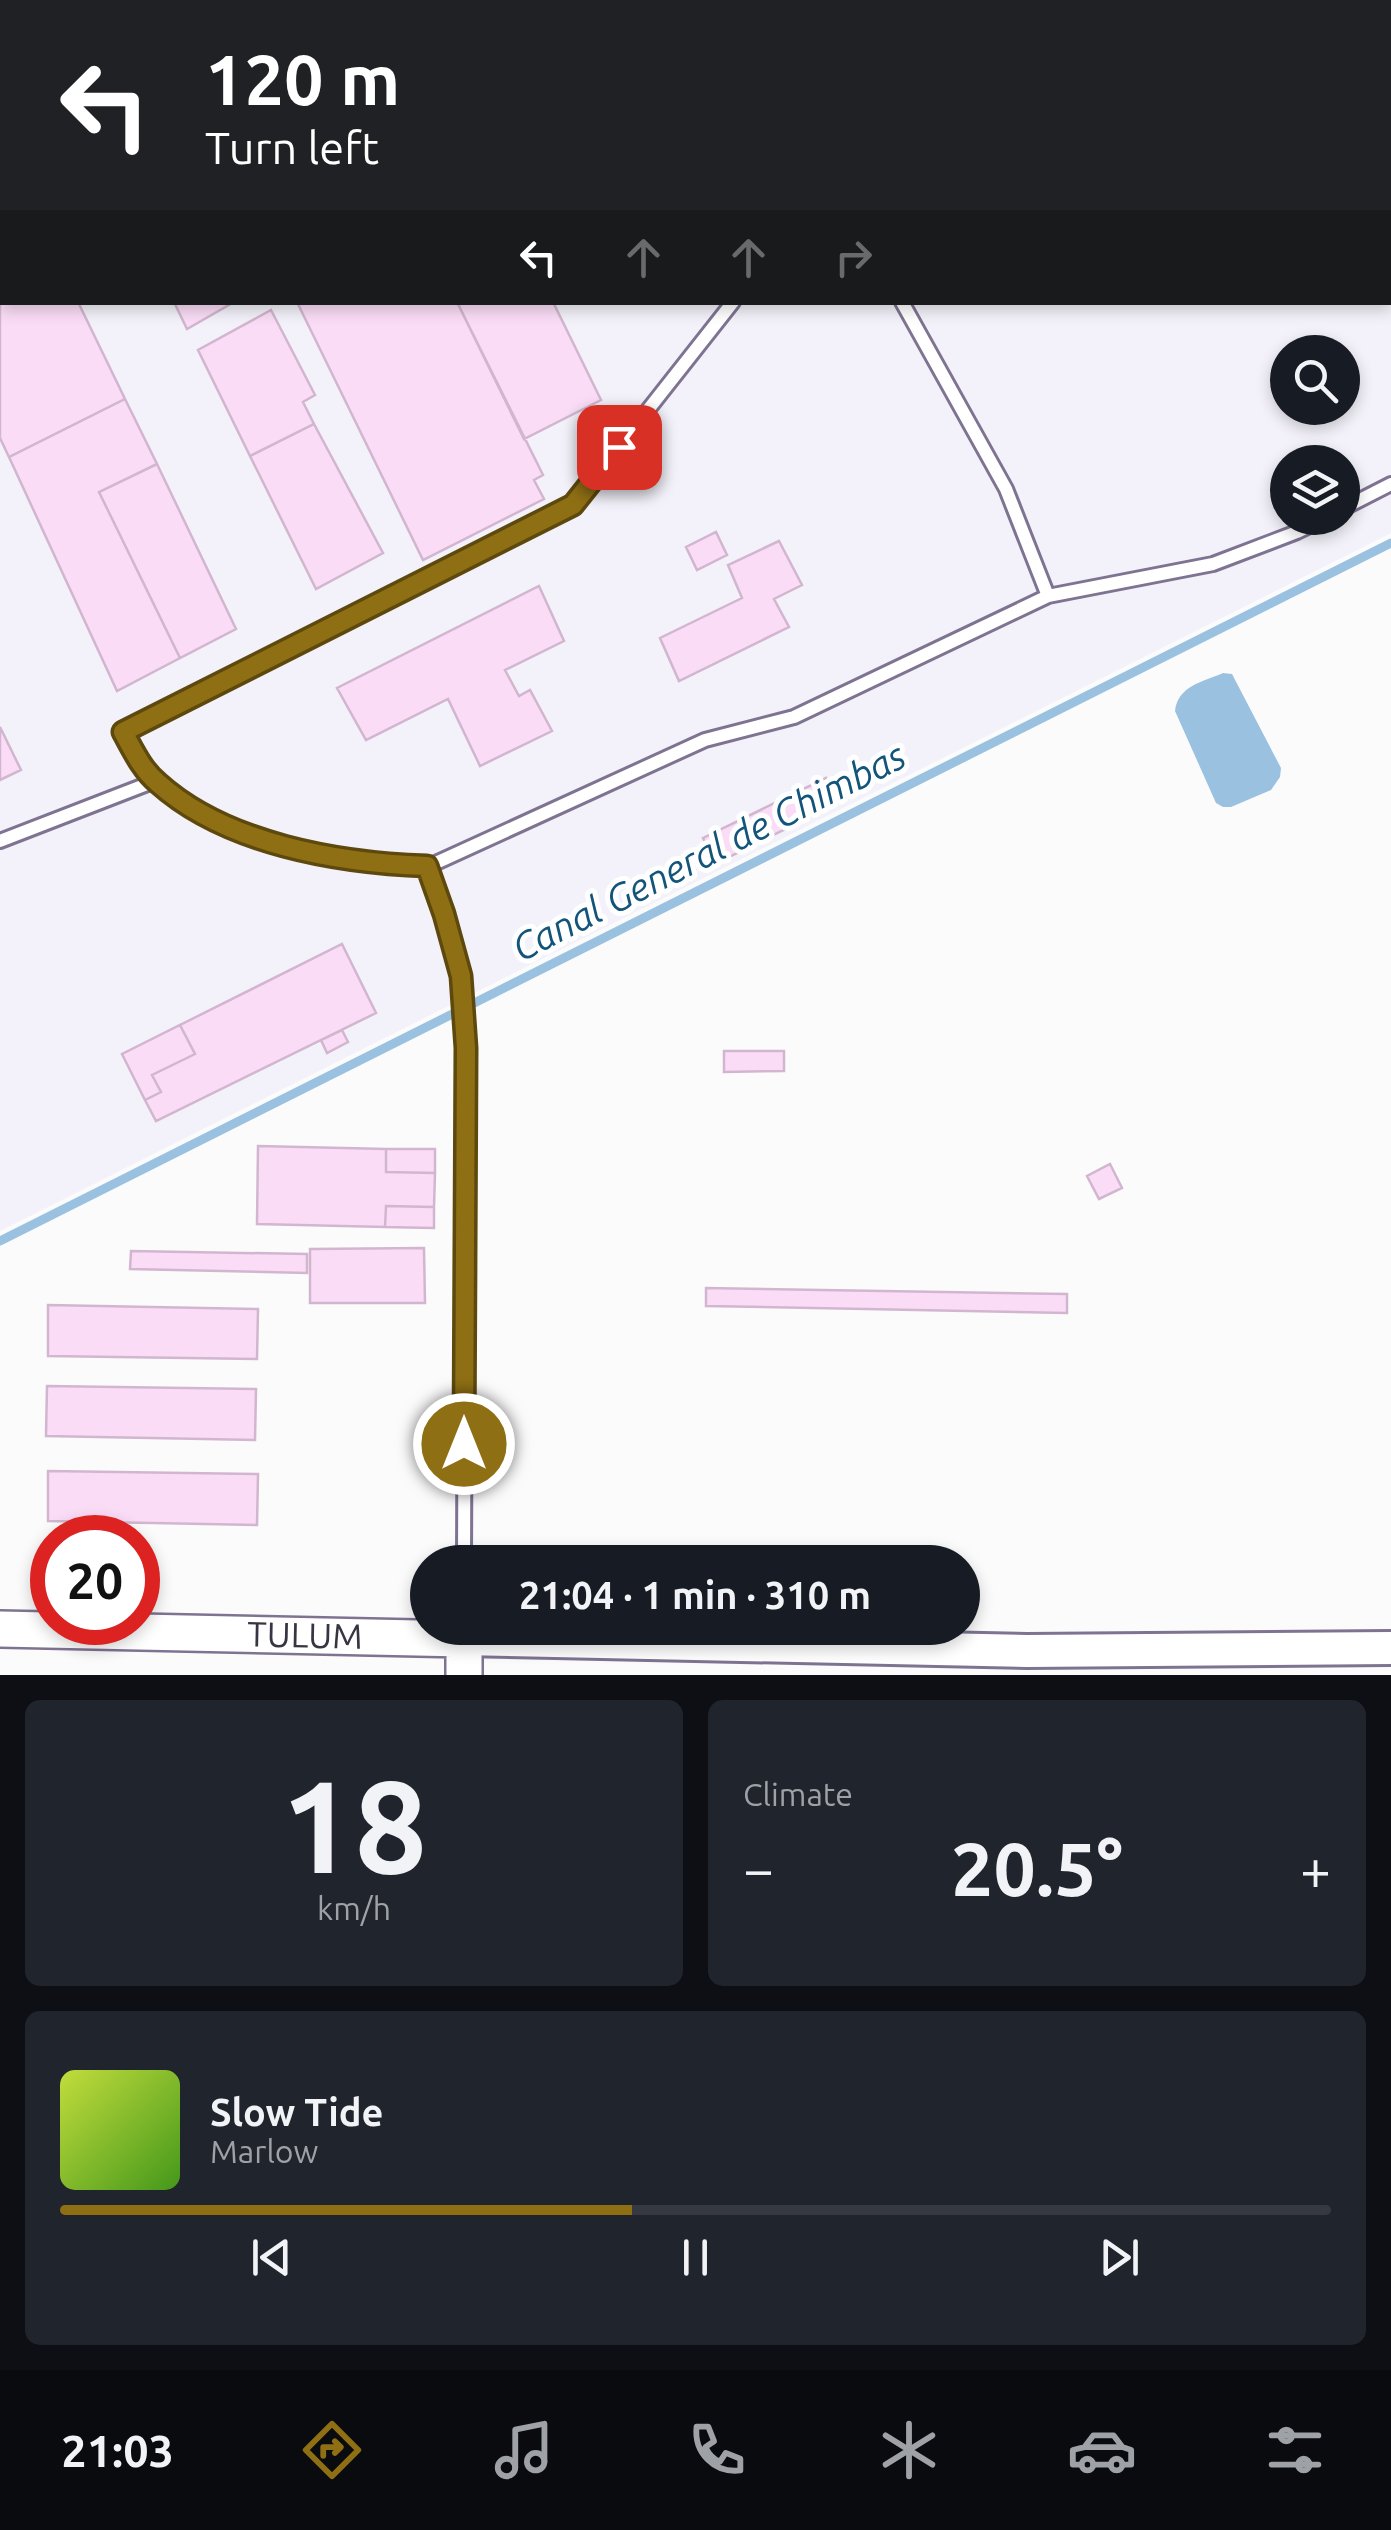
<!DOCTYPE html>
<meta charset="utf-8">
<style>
body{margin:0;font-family:Ubuntu,sans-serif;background:#20242c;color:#f1f3f6;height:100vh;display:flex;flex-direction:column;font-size:38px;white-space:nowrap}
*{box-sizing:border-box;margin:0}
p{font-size:32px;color:#9ea1a6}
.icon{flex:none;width:55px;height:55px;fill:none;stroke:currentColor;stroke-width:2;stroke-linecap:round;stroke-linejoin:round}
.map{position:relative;height:1675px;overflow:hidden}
.sheet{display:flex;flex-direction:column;gap:25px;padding:25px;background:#0d0f14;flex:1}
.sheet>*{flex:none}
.top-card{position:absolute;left:0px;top:0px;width:1392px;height:305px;box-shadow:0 5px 15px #0003;background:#202124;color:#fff;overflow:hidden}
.buttons{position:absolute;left:1270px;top:335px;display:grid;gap:20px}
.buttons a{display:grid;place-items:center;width:90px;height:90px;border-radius:50%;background:#171b24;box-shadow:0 5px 15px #0003;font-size:50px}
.speed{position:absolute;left:30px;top:1515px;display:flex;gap:20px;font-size:50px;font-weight:700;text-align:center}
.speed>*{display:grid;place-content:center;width:130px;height:130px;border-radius:50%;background:#171b24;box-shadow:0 5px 15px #0003;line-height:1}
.speed .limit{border:15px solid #d22;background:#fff;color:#111}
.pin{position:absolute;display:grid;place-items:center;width:85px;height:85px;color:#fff;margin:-42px;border-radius:20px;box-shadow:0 5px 15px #0006}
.me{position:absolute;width:110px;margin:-55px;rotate:0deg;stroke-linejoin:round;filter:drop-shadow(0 0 8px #0008)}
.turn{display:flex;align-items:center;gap:35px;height:210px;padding:0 40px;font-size:45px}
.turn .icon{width:130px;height:130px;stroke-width:2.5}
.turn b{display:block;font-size:70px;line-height:85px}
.lanes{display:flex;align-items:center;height:95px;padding:0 40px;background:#0003;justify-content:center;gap:50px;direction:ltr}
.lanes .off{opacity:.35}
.big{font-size:75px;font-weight:600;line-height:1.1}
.sheet .card{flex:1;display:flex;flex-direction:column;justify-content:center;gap:15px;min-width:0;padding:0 35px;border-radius:15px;background:#20242c}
.sheet .dial{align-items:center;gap:0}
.dial b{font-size:130px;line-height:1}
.song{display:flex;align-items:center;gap:30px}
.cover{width:120px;height:120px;border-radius:15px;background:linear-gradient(135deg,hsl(70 70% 55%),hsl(100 70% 35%))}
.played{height:10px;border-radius:5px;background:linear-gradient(90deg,#8f6f14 45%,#363941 45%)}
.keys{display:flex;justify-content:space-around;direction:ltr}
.heat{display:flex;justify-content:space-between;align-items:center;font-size:55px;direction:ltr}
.sheet .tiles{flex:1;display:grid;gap:25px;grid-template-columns:1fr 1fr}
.card:last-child{grid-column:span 2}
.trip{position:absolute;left:410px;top:1545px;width:570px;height:100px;border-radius:50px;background:#171b24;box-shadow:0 5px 15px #0003;font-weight:600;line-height:100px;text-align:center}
.tabs{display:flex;height:160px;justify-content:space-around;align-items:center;background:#090b0e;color:#9ea1a6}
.tabs .icon{width:70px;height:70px}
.tabs .active{color:#8f6f14}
.tabs b{font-size:45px;color:#f1f3f6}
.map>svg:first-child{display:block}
</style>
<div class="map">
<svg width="1391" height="1675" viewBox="0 0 1391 1675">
<rect width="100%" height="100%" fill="#fbfbfb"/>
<!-- built -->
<path fill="#f3f1f9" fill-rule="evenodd" d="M 0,0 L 1391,0 L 1391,533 L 0,1231 ZM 2,2 L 1390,2 L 1390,302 L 2,302 ZM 1288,352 L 1342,352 L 1342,408 L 1288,408 ZM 1288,462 L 1342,462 L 1342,518 L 1288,518 Z"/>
<!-- water -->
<path fill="#9ac2e0" d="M 1223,673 L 1232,674 L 1281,768 L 1280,777 L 1271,790 L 1231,807 L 1223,807 L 1216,803 L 1175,711 C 1178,686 1202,682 1223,673 Z"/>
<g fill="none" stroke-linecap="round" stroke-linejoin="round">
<!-- stream -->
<path stroke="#9ac2e0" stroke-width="9" d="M 0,1241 L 1391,543"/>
</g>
<!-- building -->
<path fill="#fadcf6" stroke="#d2b6cf" stroke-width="2.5" d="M 0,0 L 103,0 L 104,2 L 2,2 L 2,80 L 0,81 Z
M 180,0 L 309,0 L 310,2 L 181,2 Z
M 2,293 L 2,302 L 78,302 L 125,399 L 9,457 L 0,438 L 0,294 Z
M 174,302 L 234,302 L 187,329 Z
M 297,302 L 457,302 L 543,475 L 534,480 L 544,499 L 423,560 Z
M 457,302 L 553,302 L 601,400 L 524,439 Z
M 271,310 L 315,395 L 303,402 L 314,424 L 250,456 L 198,350 Z
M 125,399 L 157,464 L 99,492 L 180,658 L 117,691 L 9,457 Z
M 314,424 L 383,553 L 316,589 L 250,456 Z
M 157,464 L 236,629 L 180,658 L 99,492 Z
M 716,532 L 727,555 L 697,570 L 686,547 Z
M 779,541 L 802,585 L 774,599 L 789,627 L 679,681 L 660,638 L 742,598 L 728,565 Z
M 539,586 L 564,641 L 505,670 L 519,696 L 530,690 L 552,731 L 480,766 L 448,699 L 366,740 L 337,688 Z
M 0,727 L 21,770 L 0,780 Z
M 826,778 L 838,803 L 715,864 L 703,838 Z
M 342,944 L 376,1013 L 156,1121 L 145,1100 L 161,1092 L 152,1075 L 195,1054 L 180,1025 Z
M 180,1025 L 195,1054 L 152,1075 L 161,1092 L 145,1100 L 122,1054 Z
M 342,1030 L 348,1042 L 327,1053 L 321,1040 Z
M 724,1051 L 784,1051 L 784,1071 L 724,1072 Z
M 258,1146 L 386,1149 L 386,1172 L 435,1173 L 434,1207 L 386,1206 L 385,1227 L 257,1224 Z
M 386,1149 L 435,1149 L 435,1173 L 386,1172 Z
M 1110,1164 L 1122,1188 L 1099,1199 L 1087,1176 Z
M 386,1206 L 434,1207 L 434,1228 L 385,1227 Z
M 424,1248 L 425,1303 L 310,1303 L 310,1249 Z
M 131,1251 L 307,1254 L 307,1273 L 130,1269 Z
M 706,1288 L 1067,1294 L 1067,1313 L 706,1306 Z
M 48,1305 L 258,1309 L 257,1359 L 48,1356 Z
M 47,1386 L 256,1389 L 255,1440 L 46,1436 Z
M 48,1471 L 258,1474 L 257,1525 L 48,1521 Z"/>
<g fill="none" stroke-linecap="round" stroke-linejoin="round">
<!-- service casing -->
<g stroke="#7e7391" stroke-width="18">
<path id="service" d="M 748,0 L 749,2
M 961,2 L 963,0
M 733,302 L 573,505 L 123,732 L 138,760 L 155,781 L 199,814 L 258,838 L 342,859 L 427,867 L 705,740 L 794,717 L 1048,596 L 1213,564 L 1297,532 L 1326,518
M 902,302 L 1006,489 L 1048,596
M 1342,509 L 1391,484
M 0,841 L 155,781
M 427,867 L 444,914 L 461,976 L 466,1048 L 464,1562"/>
</g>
<!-- tertiary casing -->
<g stroke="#7e7391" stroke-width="38">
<path id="tertiary" d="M 464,1639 L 1027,1651 L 1391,1648"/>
</g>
<!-- secondary casing -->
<g stroke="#7e7391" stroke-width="40">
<g id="secondary">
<path id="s1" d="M 0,1629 L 464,1639 L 464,1675"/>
</g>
</g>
<!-- service -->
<use href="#service" stroke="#fff" stroke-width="12"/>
<!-- tertiary -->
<use href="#tertiary" stroke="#fff" stroke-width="32"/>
<!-- secondary -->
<use href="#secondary" stroke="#fff" stroke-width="35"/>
</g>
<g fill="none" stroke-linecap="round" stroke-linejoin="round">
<!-- route casing -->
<g stroke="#5d480d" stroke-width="25">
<path id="route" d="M 464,1444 L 466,1048 L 461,976 L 444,914 L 427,866 C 338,863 226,844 158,783 C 142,770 133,750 123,732 L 573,505 L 619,447"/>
</g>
<!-- route -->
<use href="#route" stroke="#8f6f14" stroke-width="18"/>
</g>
<g text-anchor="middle" stroke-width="10" stroke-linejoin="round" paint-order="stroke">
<!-- street labels -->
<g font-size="35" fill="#383441" stroke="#fff">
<text dy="12" stroke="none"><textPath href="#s1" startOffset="305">TULUM</textPath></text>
</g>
<!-- water labels -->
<g font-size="38" font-style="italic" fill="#13547b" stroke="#fff">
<text transform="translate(709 852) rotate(-27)" y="13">Canal General de Chimbas</text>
</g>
</g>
</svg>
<div class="buttons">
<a><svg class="icon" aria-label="search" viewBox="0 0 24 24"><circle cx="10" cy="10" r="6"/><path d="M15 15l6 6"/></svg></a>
<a><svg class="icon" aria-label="layers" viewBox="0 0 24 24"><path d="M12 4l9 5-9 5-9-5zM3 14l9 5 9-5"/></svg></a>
</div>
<div class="speed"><div class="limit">20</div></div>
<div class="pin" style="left:619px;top:447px;background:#d93025"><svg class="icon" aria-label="arrive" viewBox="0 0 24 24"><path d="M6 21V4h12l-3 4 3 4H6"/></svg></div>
<svg class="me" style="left:464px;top:1444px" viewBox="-20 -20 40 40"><circle r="17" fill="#8f6f14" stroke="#fff" stroke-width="3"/><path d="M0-11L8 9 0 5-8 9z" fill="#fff"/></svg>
<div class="trip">21:04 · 1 min · 310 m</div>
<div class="top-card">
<div class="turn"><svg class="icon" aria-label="left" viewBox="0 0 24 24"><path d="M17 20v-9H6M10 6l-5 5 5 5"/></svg><div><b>120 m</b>Turn left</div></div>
<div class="lanes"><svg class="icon" aria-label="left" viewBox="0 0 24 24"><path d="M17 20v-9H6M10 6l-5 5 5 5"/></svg><svg class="icon off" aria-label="ahead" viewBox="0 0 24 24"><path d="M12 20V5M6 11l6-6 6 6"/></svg><svg class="icon off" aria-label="ahead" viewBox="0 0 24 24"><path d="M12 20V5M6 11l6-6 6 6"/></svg><svg class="icon off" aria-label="right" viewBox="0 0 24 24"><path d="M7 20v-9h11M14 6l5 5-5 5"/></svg></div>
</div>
</div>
<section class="sheet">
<div class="tiles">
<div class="card dial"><b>18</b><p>km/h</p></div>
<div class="card"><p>Climate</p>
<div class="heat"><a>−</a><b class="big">20.5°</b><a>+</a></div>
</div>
<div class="card">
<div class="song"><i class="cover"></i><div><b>Slow Tide</b><p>Marlow</p></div></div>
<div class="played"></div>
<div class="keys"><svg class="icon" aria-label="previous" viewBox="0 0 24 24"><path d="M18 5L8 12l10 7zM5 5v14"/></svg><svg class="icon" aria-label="pause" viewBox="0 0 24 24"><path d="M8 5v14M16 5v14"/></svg><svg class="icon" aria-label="next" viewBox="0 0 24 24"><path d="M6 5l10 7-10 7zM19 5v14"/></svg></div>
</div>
</div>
</section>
<nav class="tabs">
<b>21:03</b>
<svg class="icon active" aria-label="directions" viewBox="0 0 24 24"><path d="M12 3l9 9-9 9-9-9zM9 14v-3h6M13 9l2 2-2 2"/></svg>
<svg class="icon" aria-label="music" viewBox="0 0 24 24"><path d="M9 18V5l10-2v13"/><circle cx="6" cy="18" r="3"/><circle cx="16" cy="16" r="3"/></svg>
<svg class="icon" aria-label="phone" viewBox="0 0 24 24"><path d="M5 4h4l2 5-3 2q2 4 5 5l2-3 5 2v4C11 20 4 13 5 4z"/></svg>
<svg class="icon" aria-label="climate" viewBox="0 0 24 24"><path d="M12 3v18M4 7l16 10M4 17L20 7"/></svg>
<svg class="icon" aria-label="car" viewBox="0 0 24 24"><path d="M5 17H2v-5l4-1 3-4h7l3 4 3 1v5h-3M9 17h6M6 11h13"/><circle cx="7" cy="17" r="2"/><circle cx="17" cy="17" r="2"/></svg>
<svg class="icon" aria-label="filters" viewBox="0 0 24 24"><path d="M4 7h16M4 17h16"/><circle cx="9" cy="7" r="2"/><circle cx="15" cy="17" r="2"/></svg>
</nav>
